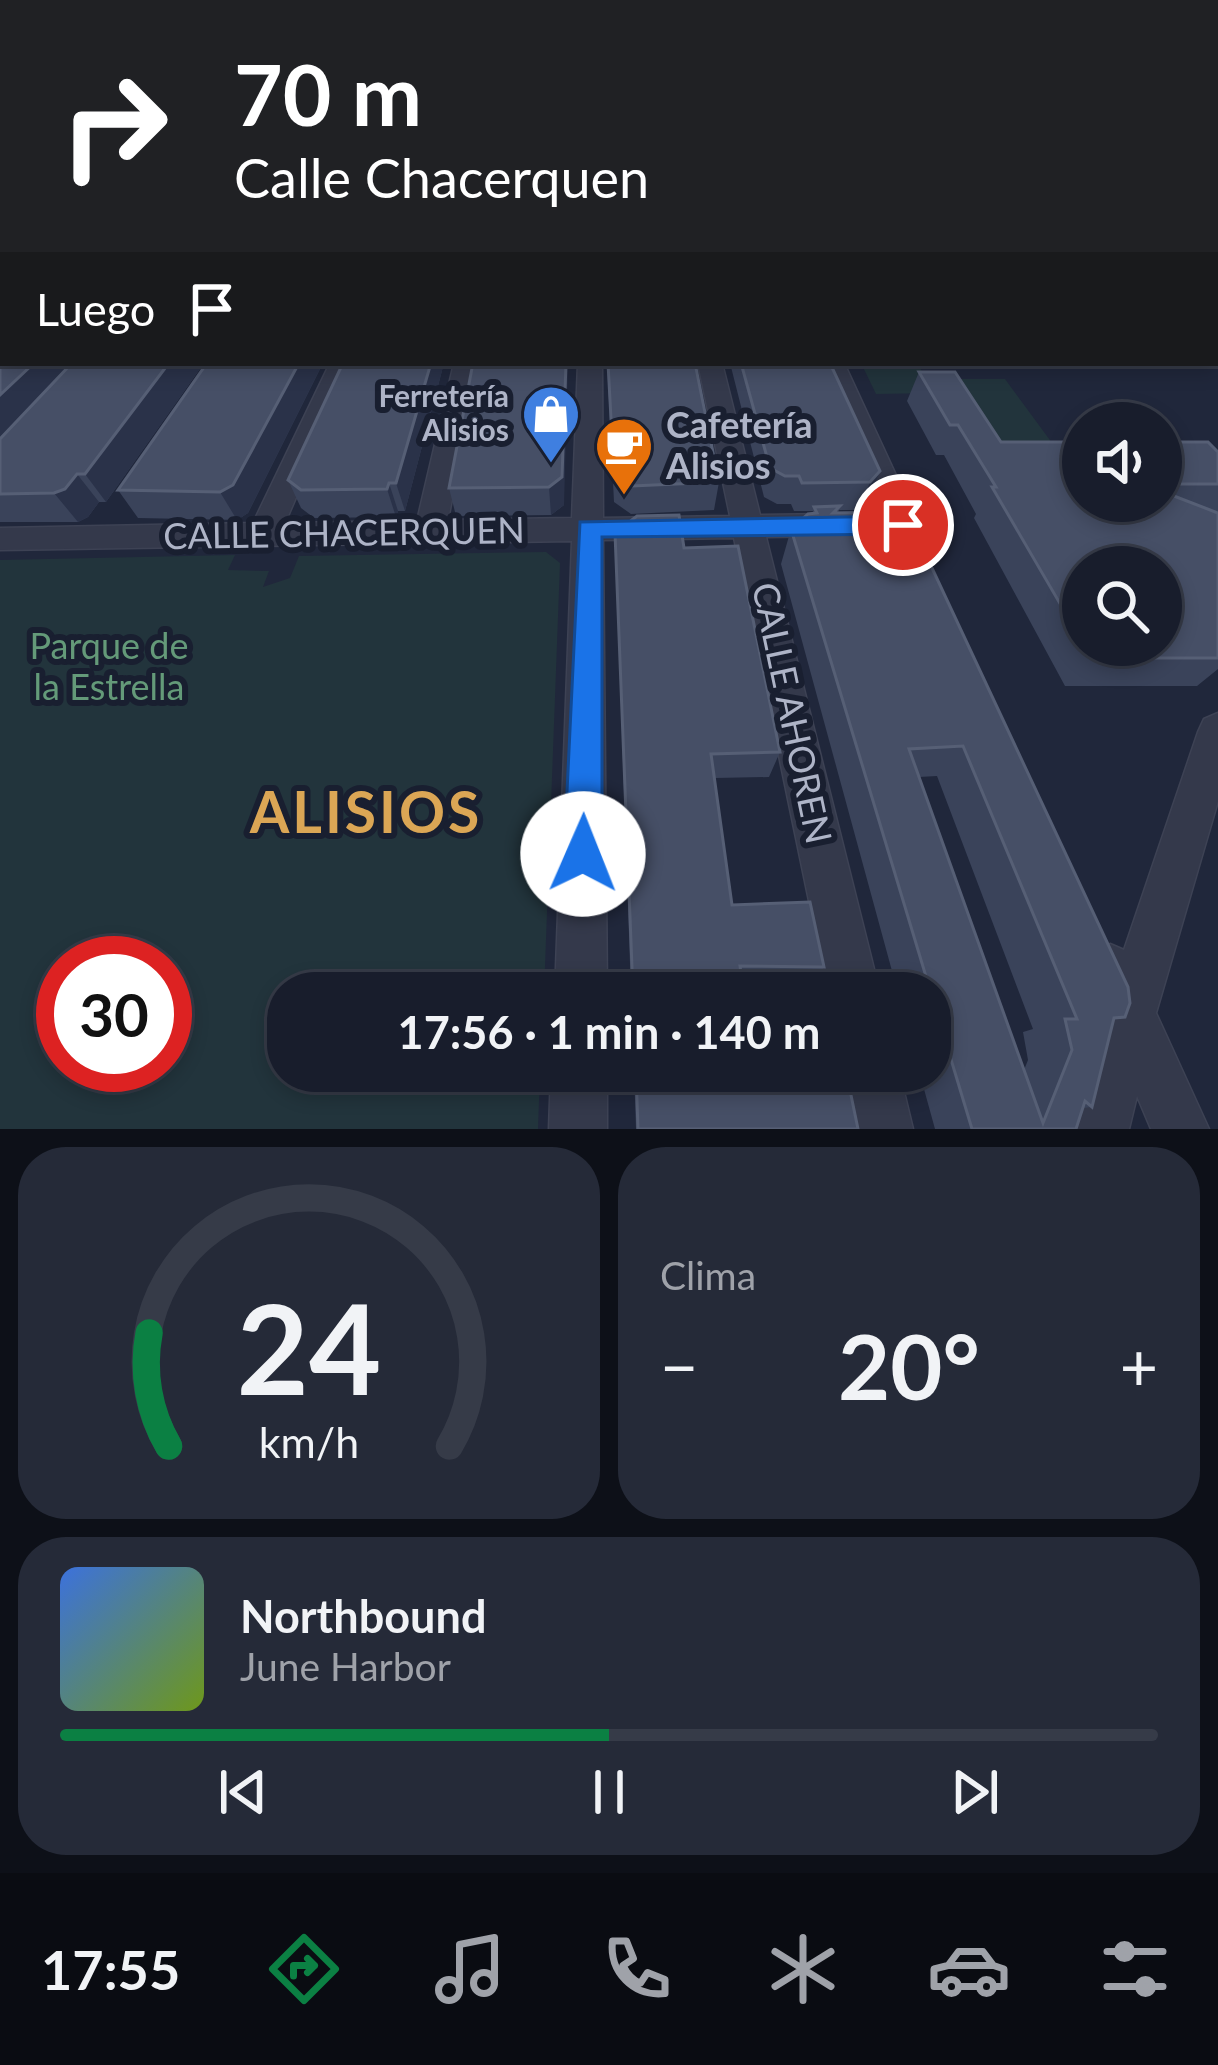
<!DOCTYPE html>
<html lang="es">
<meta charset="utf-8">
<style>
body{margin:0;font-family:Lato,sans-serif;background:#252a38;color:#f1f3f6;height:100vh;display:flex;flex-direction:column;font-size:45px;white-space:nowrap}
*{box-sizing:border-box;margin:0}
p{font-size:39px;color:#9fa2a9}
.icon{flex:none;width:66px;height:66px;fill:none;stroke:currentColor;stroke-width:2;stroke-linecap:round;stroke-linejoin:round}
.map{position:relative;height:1129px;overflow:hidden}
.drawer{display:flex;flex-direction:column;gap:18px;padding:18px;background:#0d1018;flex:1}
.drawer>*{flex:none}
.guide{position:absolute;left:0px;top:0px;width:1218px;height:366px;box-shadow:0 6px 18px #0003,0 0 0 3px #363b48;background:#202124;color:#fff;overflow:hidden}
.controls{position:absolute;left:1062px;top:402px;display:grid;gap:24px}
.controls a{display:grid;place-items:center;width:120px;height:120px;border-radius:50%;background:#181d2c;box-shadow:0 6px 18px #0003,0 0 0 3px #363b48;font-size:60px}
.speed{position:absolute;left:36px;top:936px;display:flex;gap:24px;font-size:60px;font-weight:700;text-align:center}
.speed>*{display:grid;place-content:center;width:156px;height:156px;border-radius:50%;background:#181d2c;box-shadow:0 6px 18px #0003,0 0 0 3px #363b48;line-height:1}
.speed .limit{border:18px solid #d22;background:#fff;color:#111}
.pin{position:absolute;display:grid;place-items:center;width:102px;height:102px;color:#fff;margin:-51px;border:6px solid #fff;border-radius:50%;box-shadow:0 3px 12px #0007}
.me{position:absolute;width:132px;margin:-66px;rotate:1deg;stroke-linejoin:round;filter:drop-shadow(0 0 9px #0008)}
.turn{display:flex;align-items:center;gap:42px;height:252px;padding:0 36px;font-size:54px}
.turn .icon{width:156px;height:156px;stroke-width:2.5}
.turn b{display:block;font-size:84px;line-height:102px}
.then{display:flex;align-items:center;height:114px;padding:0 36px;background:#0003;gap:24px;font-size:45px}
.big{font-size:90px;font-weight:700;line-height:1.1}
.drawer .widget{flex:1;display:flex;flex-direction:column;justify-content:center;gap:18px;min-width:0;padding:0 42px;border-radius:48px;background:#252a38}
.drawer .dial{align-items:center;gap:0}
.dial svg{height:312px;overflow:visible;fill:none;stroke:#363b48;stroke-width:7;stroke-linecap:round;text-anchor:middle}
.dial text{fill:#f1f3f6;stroke:none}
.song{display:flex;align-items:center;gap:36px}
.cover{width:144px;height:144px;border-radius:18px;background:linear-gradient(135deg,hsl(220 70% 55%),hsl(80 70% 35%))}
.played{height:12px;border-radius:6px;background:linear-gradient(90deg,#0b8043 50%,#363b48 50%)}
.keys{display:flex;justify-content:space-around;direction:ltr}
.heat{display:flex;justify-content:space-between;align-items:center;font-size:66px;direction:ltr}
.drawer .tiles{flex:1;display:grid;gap:18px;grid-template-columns:1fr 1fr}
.widget:last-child{grid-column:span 2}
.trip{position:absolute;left:267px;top:972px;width:684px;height:120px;border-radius:48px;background:#181d2c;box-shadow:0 6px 18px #0003,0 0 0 3px #363b48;font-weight:700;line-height:120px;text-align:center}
.menu{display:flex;height:192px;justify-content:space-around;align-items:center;background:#0a0c12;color:#9fa2a9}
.menu .icon{width:84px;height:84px}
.menu .on{color:#0b8043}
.menu b{font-size:54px;color:#f1f3f6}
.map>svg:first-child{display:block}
</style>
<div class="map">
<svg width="1218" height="1129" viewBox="0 0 1218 1129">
<rect width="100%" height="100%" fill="#20273b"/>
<!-- green -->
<path fill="#22343c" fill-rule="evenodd" d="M 861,363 L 917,363 L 935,393 L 876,394 Z
M 944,379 L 1005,379 L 1069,466 L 999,466 Z
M 546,552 L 560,563 L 544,993 L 288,993 L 288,1071 L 540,1071 L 538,1129 L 0,1129 L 0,560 L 235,555 L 228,570 L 269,571 L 263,587 L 290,578 L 299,556 ZM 63,963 L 165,963 L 165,1065 L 63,1065 Z"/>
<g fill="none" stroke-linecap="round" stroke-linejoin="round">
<!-- minor casing -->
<g stroke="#3d4254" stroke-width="3">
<path id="minor" d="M 330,363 L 354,363 L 285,523 L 417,521 L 454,363 L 478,363 L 448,520 L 572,518 L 578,363 L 602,363 L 603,518 L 730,516 L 698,363 L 722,363 L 760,515 L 835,514 L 846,517 L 851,525 L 846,533 L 835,536 L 766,537 L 880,993 L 828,993 L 734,538 L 603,540 L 607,993 L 555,993 L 572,541 L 0,550 L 0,528 L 253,523 Z
M 820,363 L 844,363 L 932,553 L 927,561 L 905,561 L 900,553 Z
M 1218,713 L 1218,801 L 1156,1013 L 1209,1129 L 1151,1129 L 1137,1096 L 1129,1129 L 1071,1129 L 1103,1014 L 1084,970 L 1092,952 L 1110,944 L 1124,950 L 1198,732 L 1204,719 Z
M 551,1071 L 607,1071 L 607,1129 L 549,1129 Z
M 843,1071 L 899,1071 L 913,1129 L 855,1129 Z"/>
</g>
<!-- major casing -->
<g stroke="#3d4254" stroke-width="3">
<path id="major" d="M 3,185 L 3,198 L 0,199 L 0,186 Z"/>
</g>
<!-- minor -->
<use href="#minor" fill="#34394b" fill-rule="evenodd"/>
<!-- major -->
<use href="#major" fill="#51586b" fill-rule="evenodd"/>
</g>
<!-- wall -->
<path fill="#3a435a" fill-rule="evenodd" d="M 0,230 L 3,363 L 204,363 L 106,502 L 99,502 L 88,517 L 78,522 L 0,522 Z
M 207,363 L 323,363 L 248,513 L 237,520 L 138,518 L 118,490 Z
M 343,363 L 444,363 L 405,511 L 398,511 L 396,517 L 314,518 L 301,508 L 288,480 Z
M 473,363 L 564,505 L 551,515 L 456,516 L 449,488 Z
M 607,363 L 695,363 L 719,482 L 714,510 L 631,514 L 614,502 Z
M 730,363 L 830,363 L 880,471 L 869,499 L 859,510 L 839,510 L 838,513 L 1125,1017 L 1113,1020 L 1092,1107 L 1083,1108 L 1076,1129 L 935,1129 L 919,1071 L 930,1071 L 930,993 L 898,993 L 781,564 L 791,529 L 812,514 L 813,511 L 794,511 L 791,504 L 777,504 L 764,497 ZM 937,776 L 1033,1029 L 1023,1032 L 1028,1060 L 1024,1070 L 919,777 Z
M 919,372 L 1001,442 L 1161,501 L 1161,442 L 1218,452 L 1218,669 L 1197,686 L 1065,686 L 974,518 L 976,514 L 944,455 L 936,455 L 907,401 ZM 1083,567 L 1161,645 L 1083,645 Z
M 615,533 L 684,548 L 780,752 L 769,777 L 715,778 L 732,905 L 824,967 L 808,981 L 742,980 L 744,993 L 631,993 Z
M 634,1071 L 846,1071 L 858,1129 L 636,1129 Z"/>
<!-- shaded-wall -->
<path fill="#2a3249" d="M 34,363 L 81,363 L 0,446 L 0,395 Z
M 169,363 L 204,363 L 106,502 L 85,474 Z
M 299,363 L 323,363 L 248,513 L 237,520 L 220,492 Z
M 431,363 L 444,363 L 405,511 L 396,483 Z
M 566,363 L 568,363 L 564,505 L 551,515 L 549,487 Z
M 880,471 L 869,499 L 859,510 L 870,482 Z
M 77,474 L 99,502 L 88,517 L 78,522 L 54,493 Z
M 389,483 L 398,511 L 396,517 L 387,489 Z"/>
<!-- building -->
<path fill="#464f66" stroke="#565f75" stroke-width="3" fill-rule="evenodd" d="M 3,228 L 3,363 L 34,363 L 0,395 L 0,230 Z
M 72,363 L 169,363 L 85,474 L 77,474 L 65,489 L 54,493 L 0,494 L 0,439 Z
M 207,363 L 299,363 L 233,485 L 220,492 L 118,490 Z
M 343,363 L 431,363 L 396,483 L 389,483 L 387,489 L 301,490 L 288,480 Z
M 473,363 L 566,363 L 562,477 L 549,487 L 449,488 Z
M 608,363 L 695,363 L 719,482 L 632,486 L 614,474 Z
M 741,363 L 830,363 L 880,471 L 870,482 L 802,483 L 799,476 L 785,476 L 770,468 Z
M 919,372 L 955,372 L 1001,442 L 1083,442 L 1083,501 L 1161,501 L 1161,491 L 1218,513 L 1218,658 L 1092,658 L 1084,645 L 1161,645 L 1161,567 L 1083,567 L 1083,643 L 992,487 L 996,487 L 958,425 L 950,425 Z
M 1161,442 L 1208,442 L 1218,452 L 1218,484 L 1161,484 Z
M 840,506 L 833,513 L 890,512 L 910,521 L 1128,987 L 1130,1003 L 1125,1017 L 1114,1018 L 1092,1107 L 1085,1101 L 1076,1129 L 972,1129 L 791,529 L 808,514 L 817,513 L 814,507 ZM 963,746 L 1077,1019 L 1065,1019 L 1072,1050 L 1043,1123 L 909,749 Z
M 679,515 L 684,548 L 738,546 L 780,752 L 711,754 L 732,905 L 810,902 L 824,967 L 740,966 L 744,993 L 633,993 L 615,533 L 637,516 Z
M 636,1071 L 846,1071 L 858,1129 L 638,1129 Z"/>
<!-- sky -->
<linearGradient id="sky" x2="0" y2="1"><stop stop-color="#121520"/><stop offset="0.52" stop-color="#3c4760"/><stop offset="1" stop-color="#3c4760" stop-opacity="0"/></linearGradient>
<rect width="1218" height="332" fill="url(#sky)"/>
<!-- route -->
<path fill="#1a73e8" stroke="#114b97" stroke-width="3" d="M 903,516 L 916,525 L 903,534 L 602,537 L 602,854 L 596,867 L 583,873 L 569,867 L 564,854 L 580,522 Z"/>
<!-- icons -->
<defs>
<g id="shop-pin" transform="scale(3)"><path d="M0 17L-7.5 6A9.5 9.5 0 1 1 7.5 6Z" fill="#3f7fe0" stroke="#191f30"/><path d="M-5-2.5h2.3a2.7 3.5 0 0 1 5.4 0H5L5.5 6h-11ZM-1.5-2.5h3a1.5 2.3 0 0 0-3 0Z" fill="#fff"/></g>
<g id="cafe-pin" transform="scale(3)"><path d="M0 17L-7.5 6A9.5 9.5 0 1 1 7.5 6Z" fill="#e8710a" stroke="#191f30"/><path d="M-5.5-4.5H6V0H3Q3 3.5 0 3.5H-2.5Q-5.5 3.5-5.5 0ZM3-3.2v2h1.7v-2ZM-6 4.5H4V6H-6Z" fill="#fff"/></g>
</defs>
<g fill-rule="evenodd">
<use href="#shop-pin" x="551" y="414"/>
<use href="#cafe-pin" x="624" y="446"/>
</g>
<g text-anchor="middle" stroke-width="12" stroke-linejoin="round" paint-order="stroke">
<!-- far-poi labels -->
<g font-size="30" font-weight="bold" fill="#aeb4c7" stroke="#191f30" text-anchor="end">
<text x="509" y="407">Ferretería<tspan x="509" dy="34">Alisios</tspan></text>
</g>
<!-- poi labels -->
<g font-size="36" font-weight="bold" fill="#aeb4c7" stroke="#191f30" text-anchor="start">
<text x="666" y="438">Cafetería<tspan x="666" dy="41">Alisios</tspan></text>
</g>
<!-- street labels -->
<g font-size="36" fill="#aeb4c7" stroke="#191f30">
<text transform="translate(344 533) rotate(-1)" y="13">CALLE CHACERQUEN</text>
<text transform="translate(792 713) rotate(78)" y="13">CALLE AHOREN</text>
</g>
<!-- park labels -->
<g font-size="36" fill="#649a79" stroke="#191f30">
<text x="109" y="659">Parque de<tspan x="109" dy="41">la Estrella</tspan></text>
</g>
<!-- near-district labels -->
<g font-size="57" font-weight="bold" letter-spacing="3" fill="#dba655" stroke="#191f30">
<text x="366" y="833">ALISIOS</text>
</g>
</g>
</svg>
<div class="controls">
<a><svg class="icon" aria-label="sound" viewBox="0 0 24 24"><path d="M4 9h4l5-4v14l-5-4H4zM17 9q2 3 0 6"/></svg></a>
<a><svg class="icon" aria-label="search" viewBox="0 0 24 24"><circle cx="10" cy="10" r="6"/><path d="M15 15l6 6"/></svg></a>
</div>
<div class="speed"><div class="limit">30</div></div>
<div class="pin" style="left:903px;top:525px;background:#d93025"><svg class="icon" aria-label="arrive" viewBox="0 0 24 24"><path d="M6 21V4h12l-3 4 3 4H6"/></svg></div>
<svg class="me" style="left:583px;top:854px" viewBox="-20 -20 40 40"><circle r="19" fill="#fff"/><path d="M0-13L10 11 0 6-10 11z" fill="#1a73e8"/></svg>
<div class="trip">17:56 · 1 min · 140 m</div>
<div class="guide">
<div class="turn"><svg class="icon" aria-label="right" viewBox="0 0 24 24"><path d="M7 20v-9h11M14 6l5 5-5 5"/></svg><div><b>70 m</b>Calle Chacerquen</div></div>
<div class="then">Luego<svg class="icon" aria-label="arrive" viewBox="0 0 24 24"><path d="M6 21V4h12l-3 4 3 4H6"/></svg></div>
</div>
</div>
<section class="drawer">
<div class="tiles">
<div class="widget dial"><svg viewBox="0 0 100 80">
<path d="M14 69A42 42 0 1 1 86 69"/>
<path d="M14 69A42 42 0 0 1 9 40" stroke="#0b8043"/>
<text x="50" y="56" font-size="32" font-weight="700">24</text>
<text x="50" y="72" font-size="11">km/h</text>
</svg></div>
<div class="widget"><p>Clima</p>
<div class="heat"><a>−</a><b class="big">20°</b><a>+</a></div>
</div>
<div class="widget">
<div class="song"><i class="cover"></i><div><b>Northbound</b><p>June Harbor</p></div></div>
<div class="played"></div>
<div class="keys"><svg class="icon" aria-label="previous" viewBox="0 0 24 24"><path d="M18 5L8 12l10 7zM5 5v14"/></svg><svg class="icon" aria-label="pause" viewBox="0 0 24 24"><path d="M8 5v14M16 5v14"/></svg><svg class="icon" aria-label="next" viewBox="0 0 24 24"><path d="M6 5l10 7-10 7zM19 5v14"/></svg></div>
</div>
</div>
</section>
<nav class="menu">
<b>17:55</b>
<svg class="icon on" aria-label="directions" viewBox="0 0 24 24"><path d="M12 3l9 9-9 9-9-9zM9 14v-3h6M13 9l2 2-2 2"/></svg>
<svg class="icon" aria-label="music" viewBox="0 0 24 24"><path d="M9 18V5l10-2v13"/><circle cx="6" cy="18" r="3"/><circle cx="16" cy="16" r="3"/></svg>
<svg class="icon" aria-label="phone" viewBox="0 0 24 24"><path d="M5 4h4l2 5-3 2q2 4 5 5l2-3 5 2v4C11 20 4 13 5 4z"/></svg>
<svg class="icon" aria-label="climate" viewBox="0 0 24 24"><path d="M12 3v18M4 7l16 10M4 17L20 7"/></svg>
<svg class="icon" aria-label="car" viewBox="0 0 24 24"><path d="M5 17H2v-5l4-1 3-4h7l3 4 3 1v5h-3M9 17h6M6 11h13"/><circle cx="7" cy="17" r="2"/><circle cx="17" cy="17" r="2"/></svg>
<svg class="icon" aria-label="filters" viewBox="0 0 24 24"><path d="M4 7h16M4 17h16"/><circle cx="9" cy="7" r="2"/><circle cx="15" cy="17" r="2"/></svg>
</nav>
